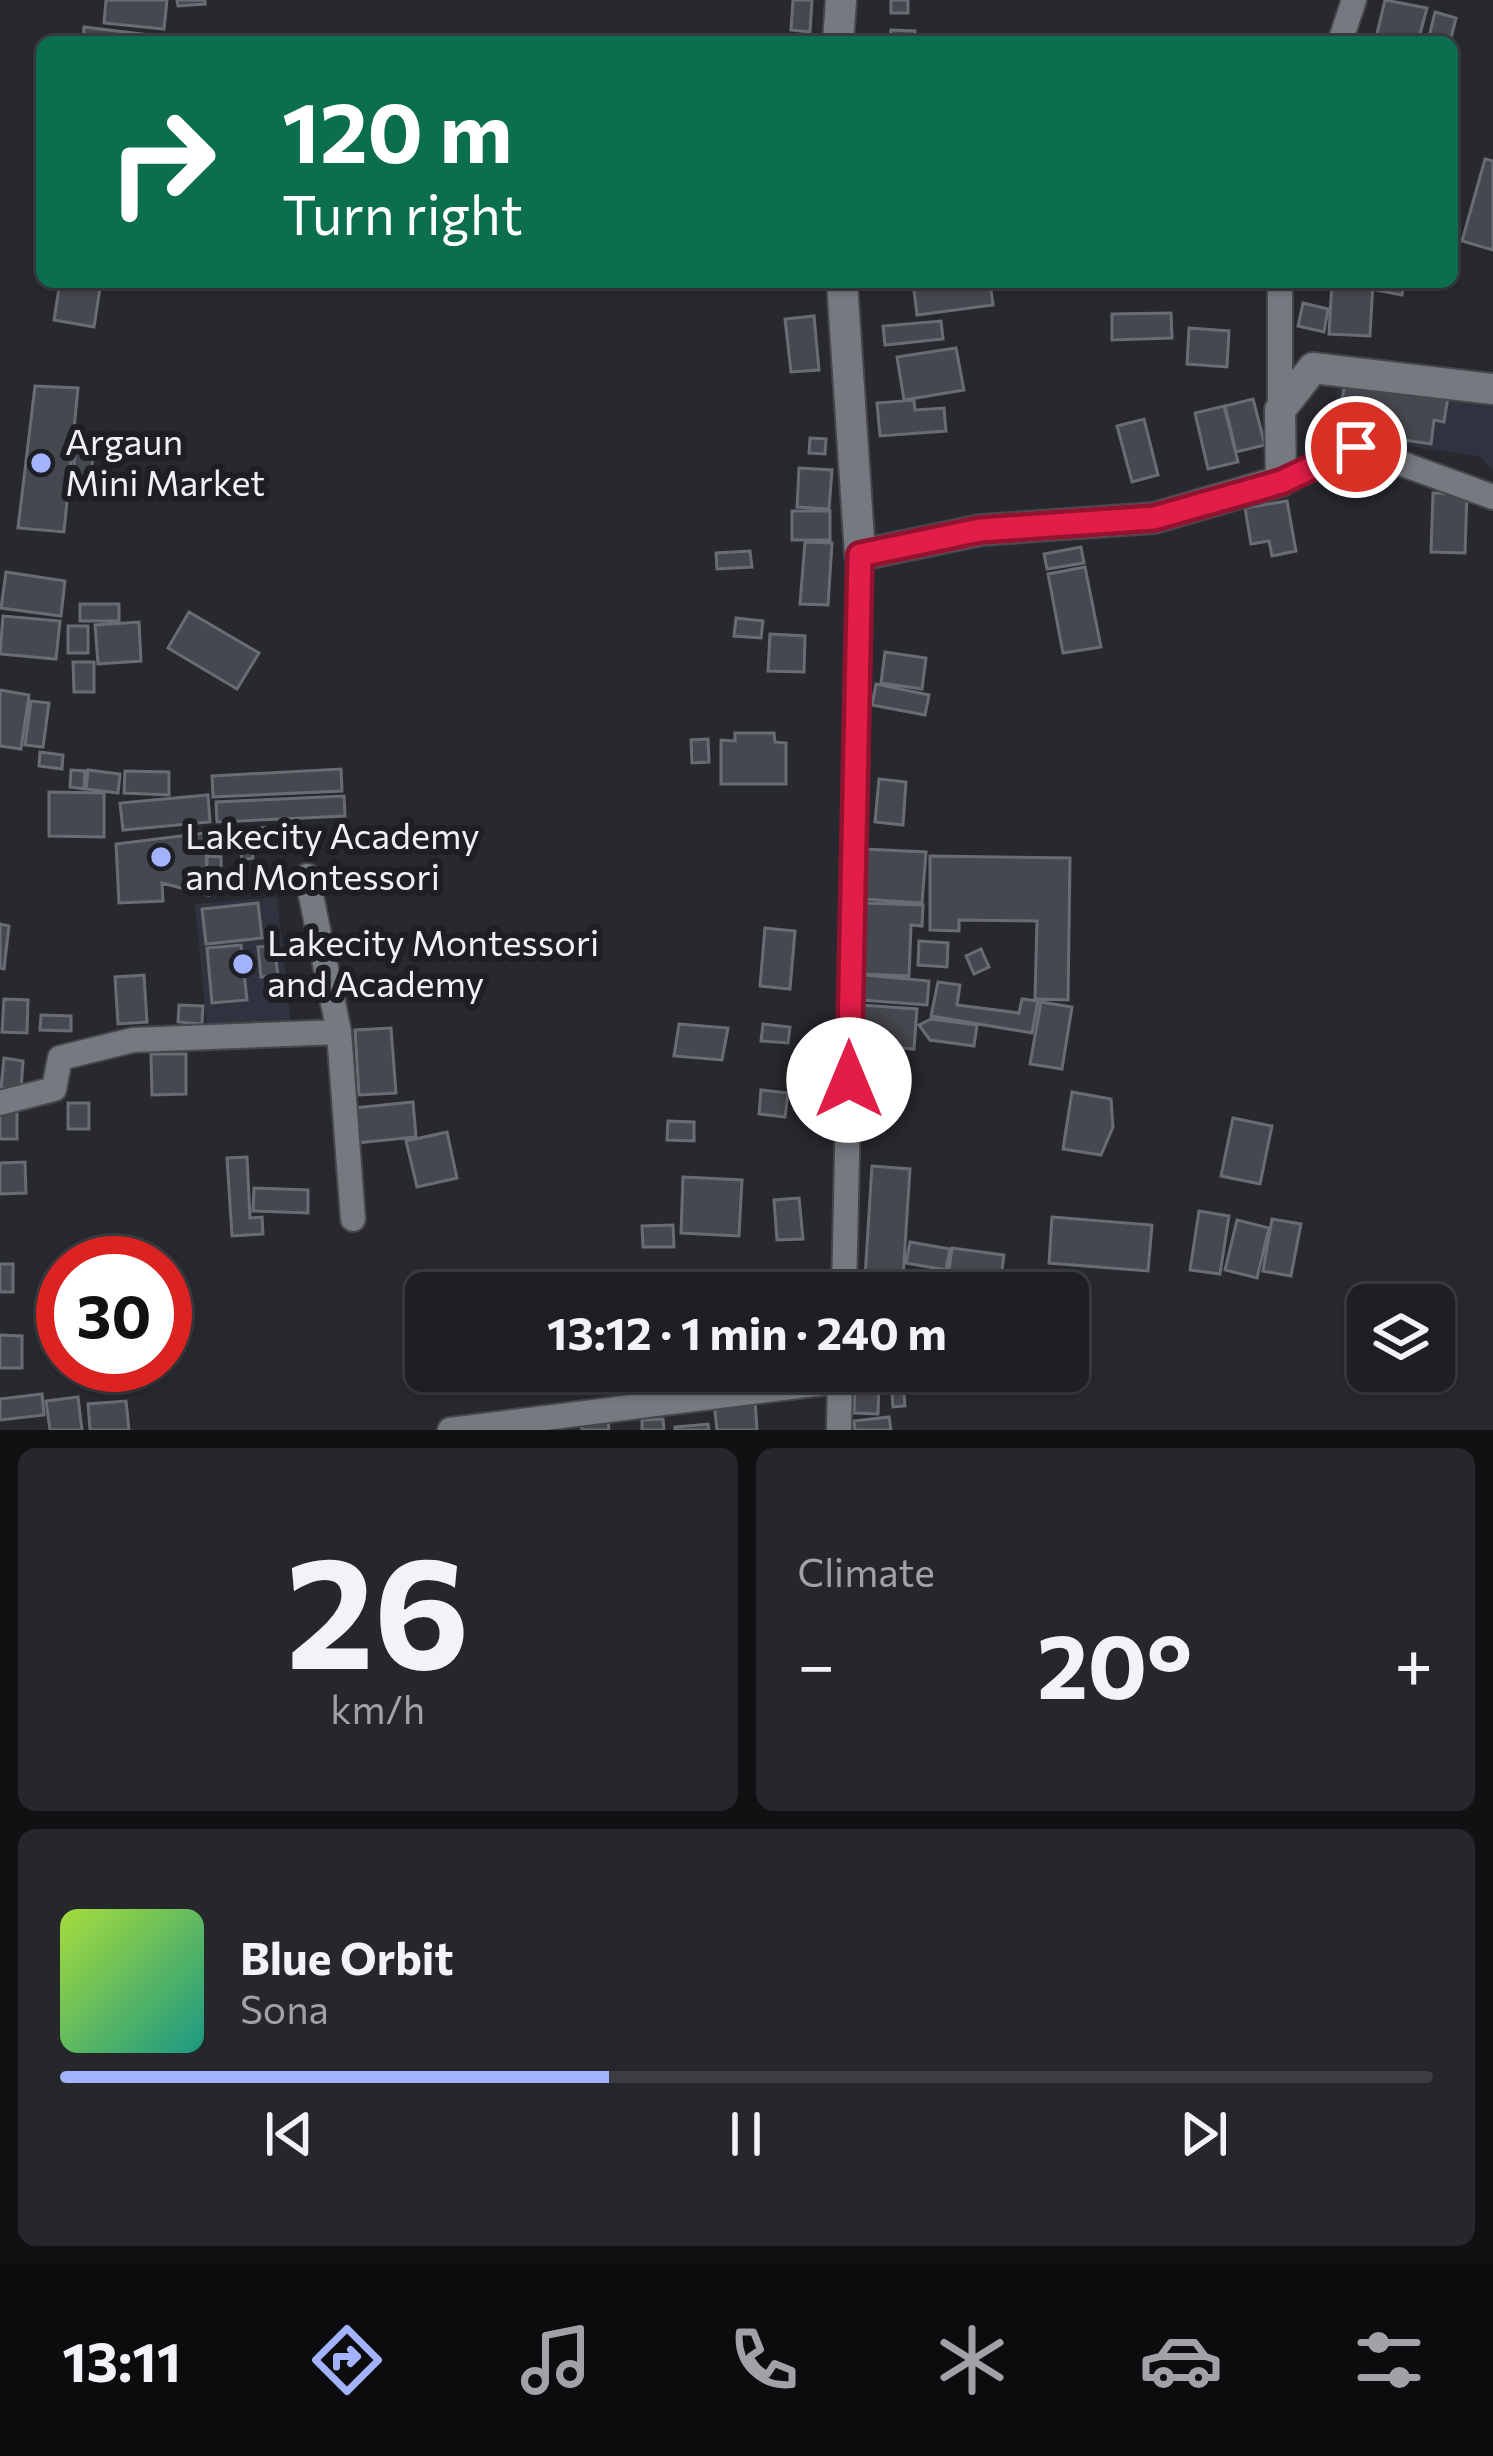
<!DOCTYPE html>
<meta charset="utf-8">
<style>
body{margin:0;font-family:Commissioner,sans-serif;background:#25272b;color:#f1f3f6;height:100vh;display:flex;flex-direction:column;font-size:45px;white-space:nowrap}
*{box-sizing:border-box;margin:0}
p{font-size:39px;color:#a0a2a6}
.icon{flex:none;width:66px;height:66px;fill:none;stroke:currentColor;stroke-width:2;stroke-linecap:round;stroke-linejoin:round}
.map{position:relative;height:1430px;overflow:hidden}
.panel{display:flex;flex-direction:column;gap:18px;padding:18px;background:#101113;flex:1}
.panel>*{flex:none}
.hud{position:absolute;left:36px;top:36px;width:1422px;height:252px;border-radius:18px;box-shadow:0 3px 9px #0004,0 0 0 3px #3b3d41;background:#0b6e4f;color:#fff;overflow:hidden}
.fabs{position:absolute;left:1347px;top:1284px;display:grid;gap:24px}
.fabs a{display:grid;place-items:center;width:108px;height:108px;border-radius:18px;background:#1d1f23;box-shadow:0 3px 9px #0004,0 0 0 3px #3b3d41;font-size:60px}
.speed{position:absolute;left:36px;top:1236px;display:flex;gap:24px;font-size:60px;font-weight:700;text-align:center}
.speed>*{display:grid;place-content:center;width:156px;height:156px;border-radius:50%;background:#1d1f23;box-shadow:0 3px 9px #0004,0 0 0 3px #3b3d41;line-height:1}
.speed .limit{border:18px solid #d22;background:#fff;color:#111}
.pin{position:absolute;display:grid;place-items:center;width:102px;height:102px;color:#fff;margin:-51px;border:6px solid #fff;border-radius:50%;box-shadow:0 3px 12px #0007}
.me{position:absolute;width:132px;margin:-66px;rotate:0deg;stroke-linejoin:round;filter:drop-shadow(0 0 9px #0008)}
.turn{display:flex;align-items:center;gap:42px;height:252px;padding:0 48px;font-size:54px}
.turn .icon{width:156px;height:156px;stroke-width:2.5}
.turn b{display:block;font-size:84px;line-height:102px}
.big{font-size:90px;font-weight:700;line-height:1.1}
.panel .widget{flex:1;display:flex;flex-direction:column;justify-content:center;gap:18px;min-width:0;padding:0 42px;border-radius:18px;background:#25272b}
.panel .dial{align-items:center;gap:0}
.dial b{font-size:156px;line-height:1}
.song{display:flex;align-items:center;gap:36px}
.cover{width:144px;height:144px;border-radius:18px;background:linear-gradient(135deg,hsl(80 70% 55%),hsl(170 70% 35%))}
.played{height:12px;border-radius:6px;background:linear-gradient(90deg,#a3b2fc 40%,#3b3d41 40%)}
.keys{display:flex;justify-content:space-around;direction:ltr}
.heat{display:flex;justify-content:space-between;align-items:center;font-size:66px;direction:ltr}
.panel .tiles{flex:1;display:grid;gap:18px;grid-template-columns:1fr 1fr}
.widget:last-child{grid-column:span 2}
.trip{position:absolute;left:405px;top:1272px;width:684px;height:120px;border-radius:18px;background:#1d1f23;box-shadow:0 3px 9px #0004,0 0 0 3px #3b3d41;font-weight:700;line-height:120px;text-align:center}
.menu{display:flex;height:192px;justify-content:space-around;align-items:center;background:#0c0c0e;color:#a0a2a6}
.menu .icon{width:84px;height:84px}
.menu .selected{color:#a3b2fc}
.menu b{font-size:54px;color:#f1f3f6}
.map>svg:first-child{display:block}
</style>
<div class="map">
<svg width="1493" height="1430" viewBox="0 0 1493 1430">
<rect width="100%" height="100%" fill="#27292f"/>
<!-- built -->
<path fill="#30333f" d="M 1340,380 L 1493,402 L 1493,471 L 1480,457 L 1328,433 Z
M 277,897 L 291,1024 L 207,1025 L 195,904 Z"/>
<!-- building -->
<path fill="#46484f" stroke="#6a6c74" stroke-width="3" d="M 106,0 L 167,0 L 164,29 L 104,23 Z
M 177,0 L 205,0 L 205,4 L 178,6 Z
M 793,0 L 812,0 L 810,32 L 791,30 Z
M 891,0 L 908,0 L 908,13 L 891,13 Z
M 1385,0 L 1427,8 L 1418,42 L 1377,34 Z
M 1435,12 L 1456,18 L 1450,42 L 1429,37 Z
M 84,27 L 151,35 L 150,42 L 83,42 Z
M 891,30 L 915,31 L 914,42 L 889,42 Z
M 1485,159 L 1493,161 L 1493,250 L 1462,241 Z
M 60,282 L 101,282 L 94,327 L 54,320 Z
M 913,282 L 990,282 L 993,305 L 917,315 Z
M 1097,282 L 1151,282 L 1151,284 L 1097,288 Z
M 1332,282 L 1373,282 L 1370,336 L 1329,334 Z
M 1377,282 L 1404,282 L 1402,295 L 1376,290 Z
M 1303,303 L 1328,309 L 1324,332 L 1298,326 Z
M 1171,313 L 1172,338 L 1112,340 L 1112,314 Z
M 814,316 L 819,370 L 791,372 L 785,319 Z
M 941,321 L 943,339 L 885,345 L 883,326 Z
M 1189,328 L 1229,331 L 1227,367 L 1187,364 Z
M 956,348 L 964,390 L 904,400 L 897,357 Z
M 1345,381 L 1448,397 L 1444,422 L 1434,420 L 1431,444 L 1338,430 Z
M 35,386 L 78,388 L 64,532 L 18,528 Z
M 1253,399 L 1265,445 L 1236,452 L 1225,406 Z
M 914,400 L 915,410 L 944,408 L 946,431 L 880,436 L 877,403 Z
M 1224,406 L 1238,462 L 1208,469 L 1195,413 Z
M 1144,419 L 1158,475 L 1132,482 L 1117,426 Z
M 810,438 L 826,439 L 825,454 L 809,453 Z
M 75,449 L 93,451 L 90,494 L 72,493 Z
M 799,468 L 832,470 L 829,509 L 797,507 Z
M 1433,493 L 1467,494 L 1465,553 L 1431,552 Z
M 1287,501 L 1296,551 L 1272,556 L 1269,541 L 1251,544 L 1245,508 Z
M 792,511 L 830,511 L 830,540 L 792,540 Z
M 805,542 L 832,543 L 828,605 L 800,604 Z
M 1081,547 L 1084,563 L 1047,569 L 1044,554 Z
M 750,551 L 752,567 L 717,569 L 716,553 Z
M 1085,567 L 1101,647 L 1063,653 L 1048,574 Z
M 6,572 L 65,581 L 61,616 L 1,608 Z
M 80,604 L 119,604 L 119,621 L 80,621 Z
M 189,612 L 259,653 L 237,689 L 168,648 Z
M 3,616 L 60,621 L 56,659 L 0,654 Z
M 736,618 L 763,621 L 761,638 L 734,636 Z
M 139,622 L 141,661 L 98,664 L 95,625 Z
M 68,626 L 88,626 L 88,653 L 68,653 Z
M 770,634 L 805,636 L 804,672 L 768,671 Z
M 885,652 L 926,658 L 922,689 L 881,683 Z
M 73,662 L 94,662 L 94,692 L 74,692 Z
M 876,684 L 929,695 L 925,715 L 872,705 Z
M 0,690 L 29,695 L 21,749 L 0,746 Z
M 31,701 L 49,703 L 43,747 L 25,745 Z
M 735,733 L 774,733 L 775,742 L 786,743 L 786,784 L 721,784 L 721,740 L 735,741 Z
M 708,739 L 709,762 L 692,763 L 691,740 Z
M 40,752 L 63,755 L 62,769 L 39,766 Z
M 341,769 L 342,791 L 213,797 L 212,776 Z
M 71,770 L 85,771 L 84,789 L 70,787 Z
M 88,770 L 120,774 L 118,793 L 86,789 Z
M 125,771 L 169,772 L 169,795 L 124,793 Z
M 879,779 L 906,782 L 903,825 L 875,822 Z
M 49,792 L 104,793 L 104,837 L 49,836 Z
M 208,795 L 210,822 L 123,830 L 120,803 Z
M 344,796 L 345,816 L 217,822 L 216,802 Z
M 292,826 L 293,844 L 263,846 L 262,828 Z
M 250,828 L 253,858 L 242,860 L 240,846 L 207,850 L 205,833 Z
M 205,833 L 208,895 L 162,883 L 163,901 L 119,903 L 116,844 Z
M 864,849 L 926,852 L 922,903 L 861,899 Z
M 207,856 L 221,857 L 221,871 L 207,871 Z
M 930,856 L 1070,858 L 1068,1000 L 1035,999 L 1037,921 L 959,920 L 959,931 L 930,930 Z
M 258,903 L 262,938 L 206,944 L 202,909 Z
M 864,903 L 923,905 L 922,926 L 911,925 L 909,976 L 861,974 Z
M 0,924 L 9,926 L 4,969 L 0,968 Z
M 765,928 L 795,931 L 790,989 L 760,986 Z
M 919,941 L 948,943 L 947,967 L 918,965 Z
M 241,945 L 247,1000 L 212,1003 L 207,948 Z
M 274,946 L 278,975 L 261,977 L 258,947 Z
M 981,949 L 989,967 L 974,974 L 966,956 Z
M 144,975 L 147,1022 L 118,1024 L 115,977 Z
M 864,975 L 929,981 L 927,1005 L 862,1000 Z
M 938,982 L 960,985 L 957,1005 L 1019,1013 L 1022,999 L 1038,1001 L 1032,1033 L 931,1016 Z
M 4,999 L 28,1000 L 27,1033 L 2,1032 Z
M 1041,1002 L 1072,1007 L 1062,1069 L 1030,1064 Z
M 179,1005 L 203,1006 L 202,1024 L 178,1022 Z
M 861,1005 L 917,1009 L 914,1049 L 857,1044 Z
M 41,1015 L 71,1016 L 71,1031 L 40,1030 Z
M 931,1019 L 977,1025 L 974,1046 L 930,1040 L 919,1025 Z
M 679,1024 L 728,1028 L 722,1060 L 674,1056 Z
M 763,1024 L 790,1027 L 788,1043 L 761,1041 Z
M 391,1028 L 396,1093 L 359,1095 L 355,1030 Z
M 151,1054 L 186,1054 L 186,1094 L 152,1095 Z
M 4,1058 L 23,1061 L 21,1090 L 1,1088 Z
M 761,1090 L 788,1093 L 785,1117 L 759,1114 Z
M 1072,1092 L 1111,1099 L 1113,1127 L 1101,1155 L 1063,1149 Z
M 413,1102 L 416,1137 L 356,1143 L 353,1108 Z
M 68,1103 L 89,1103 L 89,1129 L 68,1129 Z
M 0,1112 L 17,1112 L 17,1139 L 0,1139 Z
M 1233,1118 L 1272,1126 L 1260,1184 L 1221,1176 Z
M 668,1121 L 694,1122 L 694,1141 L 667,1140 Z
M 447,1132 L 457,1178 L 417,1187 L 406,1141 Z
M 247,1157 L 250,1218 L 262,1217 L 263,1234 L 232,1236 L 227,1158 Z
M 25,1162 L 26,1193 L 0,1194 L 0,1163 Z
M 872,1166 L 910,1169 L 902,1293 L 864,1293 Z
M 683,1177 L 742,1180 L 739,1236 L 681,1233 Z
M 254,1188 L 308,1190 L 308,1213 L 253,1211 Z
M 799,1198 L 803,1239 L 777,1240 L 774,1200 Z
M 1199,1211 L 1229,1216 L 1220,1274 L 1190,1270 Z
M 1052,1217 L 1152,1225 L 1148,1271 L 1049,1263 Z
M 1272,1219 L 1301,1224 L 1291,1276 L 1263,1271 Z
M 1237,1220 L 1269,1228 L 1257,1278 L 1225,1270 Z
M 673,1225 L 674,1247 L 643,1247 L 642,1226 Z
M 910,1242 L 950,1249 L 946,1270 L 906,1263 Z
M 952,1248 L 1004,1255 L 999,1293 L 946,1293 Z
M 0,1264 L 13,1264 L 13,1292 L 0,1292 Z
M 0,1335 L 22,1336 L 22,1368 L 0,1368 Z
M 872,1371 L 925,1371 L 925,1375 L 872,1375 Z
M 855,1383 L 879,1384 L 878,1414 L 854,1413 Z
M 891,1383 L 903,1383 L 905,1406 L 893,1407 Z
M 42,1394 L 44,1415 L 0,1420 L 0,1399 Z
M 78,1397 L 82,1430 L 50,1430 L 46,1401 Z
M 755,1399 L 757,1430 L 717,1430 L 714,1403 Z
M 126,1401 L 129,1430 L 90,1430 L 88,1404 Z
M 889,1417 L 891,1430 L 855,1430 L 854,1421 Z
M 608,1419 L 609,1430 L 582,1430 L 581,1423 Z
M 663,1419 L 664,1430 L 642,1430 L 642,1420 Z
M 708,1424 L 709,1430 L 675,1430 L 675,1427 Z"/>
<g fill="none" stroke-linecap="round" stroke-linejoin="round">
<!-- street casing -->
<g stroke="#46474c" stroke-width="28">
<path id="street" d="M 1340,42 L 1354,0
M 1280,282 L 1280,410
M 1281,481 L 1356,447 L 1493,497
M 339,1032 L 353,1219
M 0,1103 L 54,1089 L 60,1058 L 133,1040 L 339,1032 L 307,876
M 844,1293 L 860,555
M 450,1430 L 839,1381
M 839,1430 L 840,1371"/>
</g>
<!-- secondary casing -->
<g stroke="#46474c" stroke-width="34">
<path id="secondary" d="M 838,42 L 841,0
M 842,282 L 860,555 L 981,530 L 1154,518 L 1281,481 L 1280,410 L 1313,368 L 1493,389"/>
</g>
<!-- street -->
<use href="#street" stroke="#777981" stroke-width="24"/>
<!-- secondary -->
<use href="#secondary" stroke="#777981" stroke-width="30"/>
</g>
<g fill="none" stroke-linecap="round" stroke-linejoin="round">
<!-- route casing -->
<g stroke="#92132f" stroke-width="30">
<path id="route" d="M 849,1080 L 860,555 L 980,530 L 1154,518 L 1281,482 L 1356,447"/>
</g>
<!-- route -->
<use href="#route" stroke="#e11d48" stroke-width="21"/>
</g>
<!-- markers -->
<g fill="#a3b2fc" stroke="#1e1f25" stroke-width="4.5">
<circle cx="41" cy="463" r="12"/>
<circle cx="161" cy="857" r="12"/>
<circle cx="243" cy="964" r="12"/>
</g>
<g text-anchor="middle" stroke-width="12" stroke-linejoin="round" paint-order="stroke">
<!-- poi labels -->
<g font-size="36" fill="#f0f1f5" stroke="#1e1f25" text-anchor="start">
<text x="65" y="455">Argaun<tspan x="65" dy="41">Mini Market</tspan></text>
<text x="185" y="849">Lakecity Academy<tspan x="185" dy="41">and Montessori</tspan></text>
<text x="267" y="956">Lakecity Montessori<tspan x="267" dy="41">and Academy</tspan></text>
</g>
</g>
</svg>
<div class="fabs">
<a><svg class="icon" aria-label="layers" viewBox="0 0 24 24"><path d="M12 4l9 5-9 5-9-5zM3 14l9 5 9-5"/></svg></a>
</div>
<div class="speed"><div class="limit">30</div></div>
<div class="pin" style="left:1356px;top:447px;background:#d93025"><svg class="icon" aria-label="arrive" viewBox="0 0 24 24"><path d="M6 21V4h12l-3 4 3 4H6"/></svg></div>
<svg class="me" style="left:849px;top:1080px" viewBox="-20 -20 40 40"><circle r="19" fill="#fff"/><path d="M0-13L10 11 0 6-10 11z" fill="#e11d48"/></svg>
<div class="trip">13:12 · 1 min · 240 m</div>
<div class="hud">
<div class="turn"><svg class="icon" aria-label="right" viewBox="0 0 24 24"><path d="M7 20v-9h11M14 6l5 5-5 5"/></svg><div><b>120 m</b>Turn right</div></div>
</div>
</div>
<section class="panel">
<div class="tiles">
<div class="widget dial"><b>26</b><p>km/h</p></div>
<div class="widget"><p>Climate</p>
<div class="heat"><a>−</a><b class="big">20°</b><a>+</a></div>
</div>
<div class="widget">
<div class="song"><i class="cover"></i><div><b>Blue Orbit</b><p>Sona</p></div></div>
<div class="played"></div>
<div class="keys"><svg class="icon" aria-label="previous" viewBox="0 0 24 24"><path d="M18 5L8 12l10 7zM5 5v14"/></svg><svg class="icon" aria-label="pause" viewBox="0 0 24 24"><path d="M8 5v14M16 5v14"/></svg><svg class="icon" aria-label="next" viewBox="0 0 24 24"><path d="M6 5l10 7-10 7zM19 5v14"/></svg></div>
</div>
</div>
</section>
<nav class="menu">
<b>13:11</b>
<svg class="icon selected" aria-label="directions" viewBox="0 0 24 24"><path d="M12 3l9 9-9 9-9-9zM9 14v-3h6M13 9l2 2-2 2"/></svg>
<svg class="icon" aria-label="music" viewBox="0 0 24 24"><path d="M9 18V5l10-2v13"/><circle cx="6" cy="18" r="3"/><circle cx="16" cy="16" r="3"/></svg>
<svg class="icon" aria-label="phone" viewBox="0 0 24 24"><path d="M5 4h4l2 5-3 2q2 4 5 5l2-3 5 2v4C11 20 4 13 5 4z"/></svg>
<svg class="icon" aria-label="climate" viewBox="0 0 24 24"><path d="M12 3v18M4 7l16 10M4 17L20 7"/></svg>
<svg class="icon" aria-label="car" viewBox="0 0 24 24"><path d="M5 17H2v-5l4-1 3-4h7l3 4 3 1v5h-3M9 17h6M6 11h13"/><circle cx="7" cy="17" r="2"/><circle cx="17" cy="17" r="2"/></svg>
<svg class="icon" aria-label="filters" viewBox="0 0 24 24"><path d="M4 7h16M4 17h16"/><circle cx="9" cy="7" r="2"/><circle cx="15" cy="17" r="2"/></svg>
</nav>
